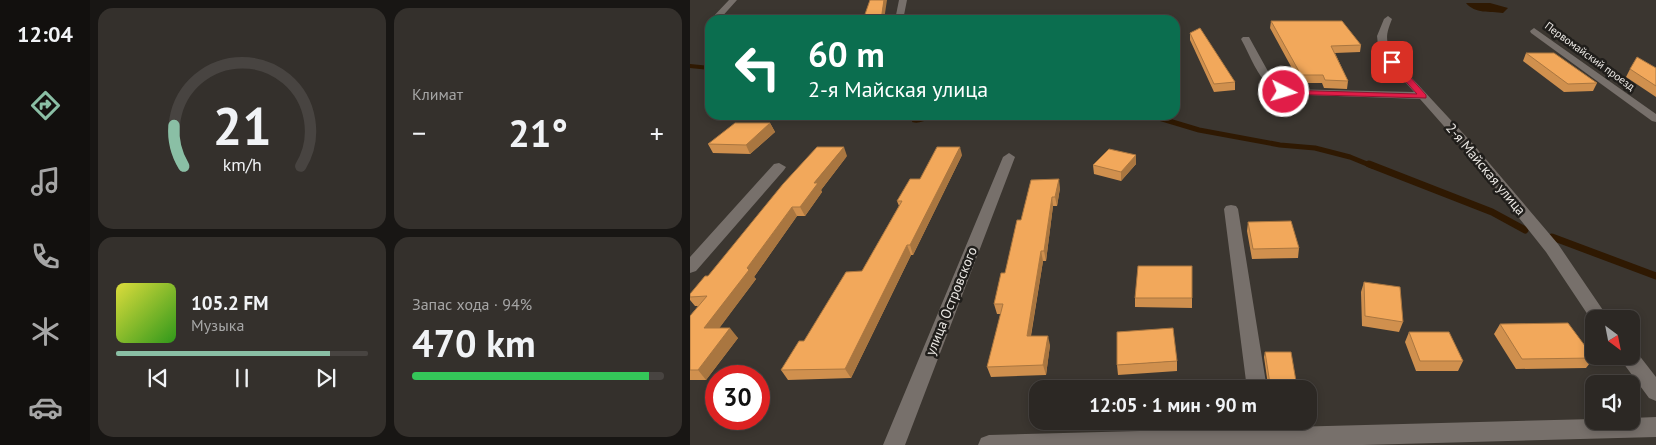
<!DOCTYPE html>
<html lang="ru">
<meta charset="utf-8">
<style>
body{margin:0;font-family:"PT Sans",sans-serif;background:#34302c;color:#f1f3f6;height:100vh;display:flex;flex-direction:column;font-size:19px;white-space:nowrap}
*{box-sizing:border-box;margin:0}
p{font-size:16px;color:#a6a6a6}
.icon{flex:none;width:28px;height:28px;fill:none;stroke:currentColor;stroke-width:2;stroke-linecap:round;stroke-linejoin:round}
.map{position:relative;flex:1;overflow:hidden}
.panel{display:flex;flex-direction:column;gap:8px;padding:8px;background:#181614;width:600px}
.panel>*{flex:none}
.hud{position:absolute;left:15px;top:15px;width:475px;height:105px;border-radius:15px;box-shadow:0 2px 8px #0003,0 0 0 1px #484441;background:#0b6e4f;color:#fff;overflow:hidden}
.needle{width:32px;rotate:148deg}
.tools{position:absolute;left:895px;top:310px;display:grid;gap:10px}
.tools a{display:grid;place-items:center;width:55px;height:55px;border-radius:10px;background:#2c2824;box-shadow:0 2px 8px #0003,0 0 0 1px #484441;font-size:25px}
.speed{position:absolute;left:15px;top:365px;display:flex;gap:10px;font-size:25px;font-weight:700;text-align:center}
.speed>*{display:grid;place-content:center;width:65px;height:65px;border-radius:50%;background:#2c2824;box-shadow:0 2px 8px #0003,0 0 0 1px #484441;line-height:1}
.speed .limit{border:8px solid #d22;background:#fff;color:#111}
.pin{position:absolute;display:grid;place-items:center;width:42px;height:42px;color:#fff;margin:-21px;border-radius:10px;box-shadow:0 2px 8px #0006}
.me{position:absolute;width:55px;margin:-28px;rotate:95deg;stroke-linejoin:round;filter:drop-shadow(0 0 4px #0008)}
.turn{display:flex;align-items:center;gap:18px;height:105px;padding:0 20px;font-size:22px}
.turn .icon{width:65px;height:65px;stroke-width:2.5}
.turn b{display:block;font-size:35px;line-height:42px}
.big{font-size:38px;font-weight:700;line-height:1.1}
.panel .tile{flex:1;display:flex;flex-direction:column;justify-content:center;gap:8px;min-width:0;padding:0 18px;border-radius:15px;background:#34302c}
.panel .dial{align-items:center;gap:0}
.dial svg{height:130px;overflow:visible;fill:none;stroke:#484441;stroke-width:7;stroke-linecap:round;text-anchor:middle}
.dial text{fill:#f1f3f6;stroke:none}
.song{display:flex;align-items:center;gap:15px}
.cover{width:60px;height:60px;border-radius:8px;background:linear-gradient(135deg,hsl(60 70% 55%),hsl(110 70% 35%))}
.played{height:5px;border-radius:2px;background:linear-gradient(90deg,#8abfa5 85%,#484441 85%)}
.keys{display:flex;justify-content:space-around;direction:ltr}
.heat{display:flex;justify-content:space-between;align-items:center;font-size:28px;direction:ltr}
.charge{height:8px;border-radius:4px;background:linear-gradient(90deg,#34c759 94%,#484441 0)}
.panel .tiles{flex:1;display:grid;gap:8px;grid-template-columns:repeat(2,1fr)}
.trip{position:absolute;left:339px;top:380px;width:288px;height:50px;border-radius:15px;background:#2c2824;box-shadow:0 2px 8px #0003,0 0 0 1px #484441;font-weight:700;line-height:50px;text-align:center}
main{display:flex;flex:1;min-height:0}
.tabs{display:flex;flex-direction:column;width:90px;justify-content:space-around;align-items:center;background:#12100e;color:#a6a6a6}
.tabs .icon{width:35px;height:35px}
.tabs .on{color:#8abfa5}
.tabs b{font-size:22px;color:#f1f3f6}
.map>svg:first-child{display:block}
</style>
<main>
<nav class="tabs">
<b>12:04</b>
<svg class="icon on" aria-label="directions" viewBox="0 0 24 24"><path d="M12 3l9 9-9 9-9-9zM9 14v-3h6M13 9l2 2-2 2"/></svg>
<svg class="icon" aria-label="music" viewBox="0 0 24 24"><path d="M9 18V5l10-2v13"/><circle cx="6" cy="18" r="3"/><circle cx="16" cy="16" r="3"/></svg>
<svg class="icon" aria-label="phone" viewBox="0 0 24 24"><path d="M5 4h4l2 5-3 2q2 4 5 5l2-3 5 2v4C11 20 4 13 5 4z"/></svg>
<svg class="icon" aria-label="climate" viewBox="0 0 24 24"><path d="M12 3v18M4 7l16 10M4 17L20 7"/></svg>
<svg class="icon" aria-label="car" viewBox="0 0 24 24"><path d="M5 17H2v-5l4-1 3-4h7l3 4 3 1v5h-3M9 17h6M6 11h13"/><circle cx="7" cy="17" r="2"/><circle cx="17" cy="17" r="2"/></svg>
</nav>
<section class="panel">
<div class="tiles">
<div class="tile dial"><svg viewBox="0 0 100 80">
<path d="M14 69A42 42 0 1 1 86 69"/>
<path d="M14 69A42 42 0 0 1 8 44" stroke="#8abfa5"/>
<text x="50" y="56" font-size="32" font-weight="700">21</text>
<text x="50" y="72" font-size="11">km/h</text>
</svg></div>
<div class="tile"><p>Климат</p>
<div class="heat"><a>−</a><b class="big">21°</b><a>+</a></div>
</div>
<div class="tile">
<div class="song"><i class="cover"></i><div><b>105.2 FM</b><p>Музыка</p></div></div>
<div class="played"></div>
<div class="keys"><svg class="icon" aria-label="previous" viewBox="0 0 24 24"><path d="M18 5L8 12l10 7zM5 5v14"/></svg><svg class="icon" aria-label="pause" viewBox="0 0 24 24"><path d="M8 5v14M16 5v14"/></svg><svg class="icon" aria-label="next" viewBox="0 0 24 24"><path d="M6 5l10 7-10 7zM19 5v14"/></svg></div>
</div>
<div class="tile"><p>Запас хода · 94%</p><b class="big">470 km</b><div class="charge"></div></div>
</div>
</section>
<div class="map">
<svg width="966" height="445" viewBox="0 0 966 445">
<rect width="100%" height="100%" fill="#3b3630"/>
<!-- water -->
<path fill="#2f1902" d="M 776,3 L 800,3 L 818,8 L 813,13 C 800,11 785,14 776,3 Z
M 224,115 L 262,115 C 256,123 248,119 239,120 C 232,121 229,124 222,122 Z"/>
<g fill="none" stroke-linecap="round" stroke-linejoin="round">
<!-- stream-far2 -->
<path stroke="#2f1902" stroke-width="4" d="M 0,66 L 20,68"/>
<!-- stream-far1 -->
<path stroke="#2f1902" stroke-width="5" d="M 459,115 L 509,130 L 590,145 L 625,148 L 660,157 L 682,166"/>
<!-- stream -->
<path stroke="#2f1902" stroke-width="7" d="M 679,164 L 802,212 L 835,230
M 862,237 L 966,276"/>
<!-- street -->
<path fill="#77706b" fill-rule="evenodd" d="M 39,0 L 47,0 L 29,20 L 20,20 Z
M 209,0 L 217,0 L 213,20 L 205,20 Z
M 698,16 L 702,19 C 694,39 696,42 706,61 L 783,144 L 868,244 L 919,319 L 904,319 L 904,324 L 856,252 L 775,150 L 730,99 L 590,94 C 569,83 562,59 551,39 L 553,37 L 559,37 L 580,75 L 596,89 L 724,92 L 699,64 L 688,45 L 687,36 L 694,19 Z
M 844,28 L 966,114 L 966,122 L 962,121 L 841,33 L 840,31 Z
M 319,153 L 325,157 L 215,445 L 193,445 L 313,157 Z
M 89,163 L 96,167 L 94,170 L 6,271 L 0,273 L 0,257 L 84,164 Z
M 541,205 L 546,206 L 548,209 L 577,389 L 557,389 L 534,209 L 536,206 Z
M 941,349 L 945,350 L 966,377 L 966,401 L 959,398 L 928,356 L 941,356 Z
M 560,421 L 582,421 L 585,437 L 582,444 L 566,444 Z"/>
<!-- secondary -->
<path fill="#77706b" fill-rule="evenodd" d="M 966,417 L 966,437 L 673,445 L 288,445 L 291,438 L 299,435 L 904,419 L 904,421 L 941,421 L 941,418 Z"/>
</g>
<!-- wall -->
<path fill="#d0904e" d="M 581,21 L 671,45 L 670,52 L 645,53 L 658,81 L 657,89 L 634,88 L 632,83 L 610,83 L 580,28 Z
M 500,33 L 545,82 L 545,90 L 524,92 L 500,40 Z
M 836,53 L 907,83 L 903,91 L 874,92 L 833,61 Z
M 966,68 L 966,97 L 936,77 L 940,69 Z
M 80,123 L 85,132 L 60,154 L 23,153 L 18,144 Z
M 272,155 L 223,255 L 221,255 L 161,378 L 98,380 L 91,370 L 114,341 L 172,271 L 209,206 L 207,201 L 230,179 Z
M 446,155 L 446,164 L 431,181 L 404,174 L 403,165 Z
M 157,156 L 131,190 L 132,192 L 115,216 L 107,216 L 64,277 L 66,279 L 29,328 L 48,338 L 16,380 L 0,380 L 0,316 L 8,306 L 5,306 L 0,300 L 0,294 L 18,276 Z
M 370,188 L 367,206 L 363,206 L 356,261 L 353,261 L 341,336 L 360,345 L 356,375 L 301,377 L 297,367 L 311,314 L 307,314 L 304,304 L 315,273 L 331,220 Z
M 558,222 L 609,248 L 608,258 L 562,259 L 557,231 Z
M 674,282 L 713,322 L 709,332 L 672,326 L 671,292 Z
M 445,298 L 502,298 L 502,308 L 445,307 Z
M 810,324 L 904,358 L 896,368 L 826,369 L 804,334 Z
M 719,332 L 773,361 L 768,371 L 726,371 L 715,342 Z
M 575,352 L 607,387 L 607,389 L 577,389 L 578,385 L 574,357 Z
M 487,361 L 487,371 L 428,375 L 427,365 Z"/>
<!-- shaded-wall -->
<path fill="#a97640" d="M 194,0 L 197,0 L 194,20 L 191,20 Z
M 80,123 L 85,132 L 60,154 L 56,145 Z
M 154,147 L 157,156 L 131,190 L 132,192 L 115,216 L 110,207 L 124,183 Z
M 270,147 L 272,155 L 223,255 L 220,245 Z
M 446,155 L 446,164 L 431,181 L 431,172 Z
M 369,179 L 370,188 L 367,206 L 365,197 Z
M 362,197 L 363,206 L 356,261 L 354,251 Z
M 102,207 L 107,216 L 64,277 L 66,279 L 22,338 L 14,328 L 57,268 Z
M 217,245 L 221,255 L 161,378 L 155,369 Z
M 351,251 L 353,261 L 339,346 L 337,336 Z
M 40,328 L 48,338 L 16,380 L 8,370 Z
M 358,336 L 360,345 L 356,375 L 353,365 Z"/>
<!-- building -->
<path fill="#f2a85b" stroke="#a97640" d="M 180,0 L 194,0 L 191,20 L 173,20 Z
M 581,21 L 652,21 L 671,45 L 641,46 L 658,81 L 635,80 L 633,75 L 611,75 Z
M 510,28 L 545,82 L 524,84 L 500,33 Z
M 836,53 L 864,53 L 907,83 L 878,84 Z
M 947,57 L 966,68 L 966,86 L 940,69 Z
M 45,123 L 80,123 L 56,145 L 18,144 Z
M 127,147 L 154,147 L 124,183 L 128,183 L 110,207 L 102,207 L 57,268 L 59,270 L 14,328 L 40,328 L 8,370 L 0,370 L 0,316 L 17,296 L 0,297 L 0,294 L 15,276 L 18,276 L 93,184 Z
M 247,147 L 270,147 L 220,245 L 217,245 L 155,369 L 91,370 L 109,341 L 114,341 L 156,272 L 172,271 L 212,201 L 207,201 L 220,179 L 230,179 Z
M 419,149 L 446,155 L 431,172 L 403,165 Z
M 369,179 L 365,197 L 362,197 L 354,251 L 351,251 L 337,336 L 358,336 L 353,365 L 297,367 L 313,304 L 304,304 L 311,273 L 315,273 L 327,220 L 331,220 L 341,180 Z
M 601,221 L 609,248 L 563,249 L 558,222 Z
M 448,266 L 502,266 L 502,298 L 445,298 Z
M 674,282 L 710,287 L 713,322 L 675,316 Z
M 878,323 L 904,358 L 832,359 L 810,324 Z
M 483,328 L 487,361 L 427,365 L 427,332 Z
M 719,332 L 759,332 L 773,361 L 730,361 Z
M 575,352 L 601,352 L 607,387 L 577,387 L 580,384 Z"/>
<!-- route -->
<path fill="#e11d48" stroke="#92132f" d="M 700,60 L 705,60 L 736,95 L 736,98 L 594,94 L 590,92 L 594,90 L 727,94 L 700,64 Z"/>
<g text-anchor="middle" stroke-width="5" stroke-linejoin="round" paint-order="stroke">
<!-- far-street labels -->
<g font-size="11" fill="#ebe8e4" stroke="#201e1b">
<text transform="translate(900 56) rotate(36)" y="4">Первомайский проезд</text>
</g>
<!-- street labels -->
<g font-size="14" fill="#ebe8e4" stroke="#201e1b">
<text transform="translate(796 169) rotate(50)" y="5">2-я Майская улица</text>
<text transform="translate(261 301) rotate(-68)" y="5">улица Островского</text>
</g>
</g>
</svg>
<div class="tools">
<a><svg class="needle" viewBox="-14 -14 28 28"><path d="M0-13l5 13h-10z" fill="#e53935"/><path d="M0 13l5-13h-10z" fill="#a6a6a6"/></svg></a>
<a><svg class="icon" aria-label="sound" viewBox="0 0 24 24"><path d="M4 9h4l5-4v14l-5-4H4zM17 9q2 3 0 6"/></svg></a>
</div>
<div class="speed"><div class="limit">30</div></div>
<div class="pin" style="left:702px;top:62px;background:#d93025"><svg class="icon" aria-label="arrive" viewBox="0 0 24 24"><path d="M6 21V4h12l-3 4 3 4H6"/></svg></div>
<svg class="me" style="left:594px;top:92px" viewBox="-20 -20 40 40"><circle r="17" fill="#e11d48" stroke="#fff" stroke-width="3"/><path d="M0-11L8 9 0 5-8 9z" fill="#fff"/></svg>
<div class="trip">12:05 · 1 мин · 90 m</div>
<div class="hud">
<div class="turn"><svg class="icon" aria-label="left" viewBox="0 0 24 24"><path d="M17 20v-9H6M10 6l-5 5 5 5"/></svg><div><b>60 m</b>2-я Майская улица</div></div>
</div>
</div>
</main>
